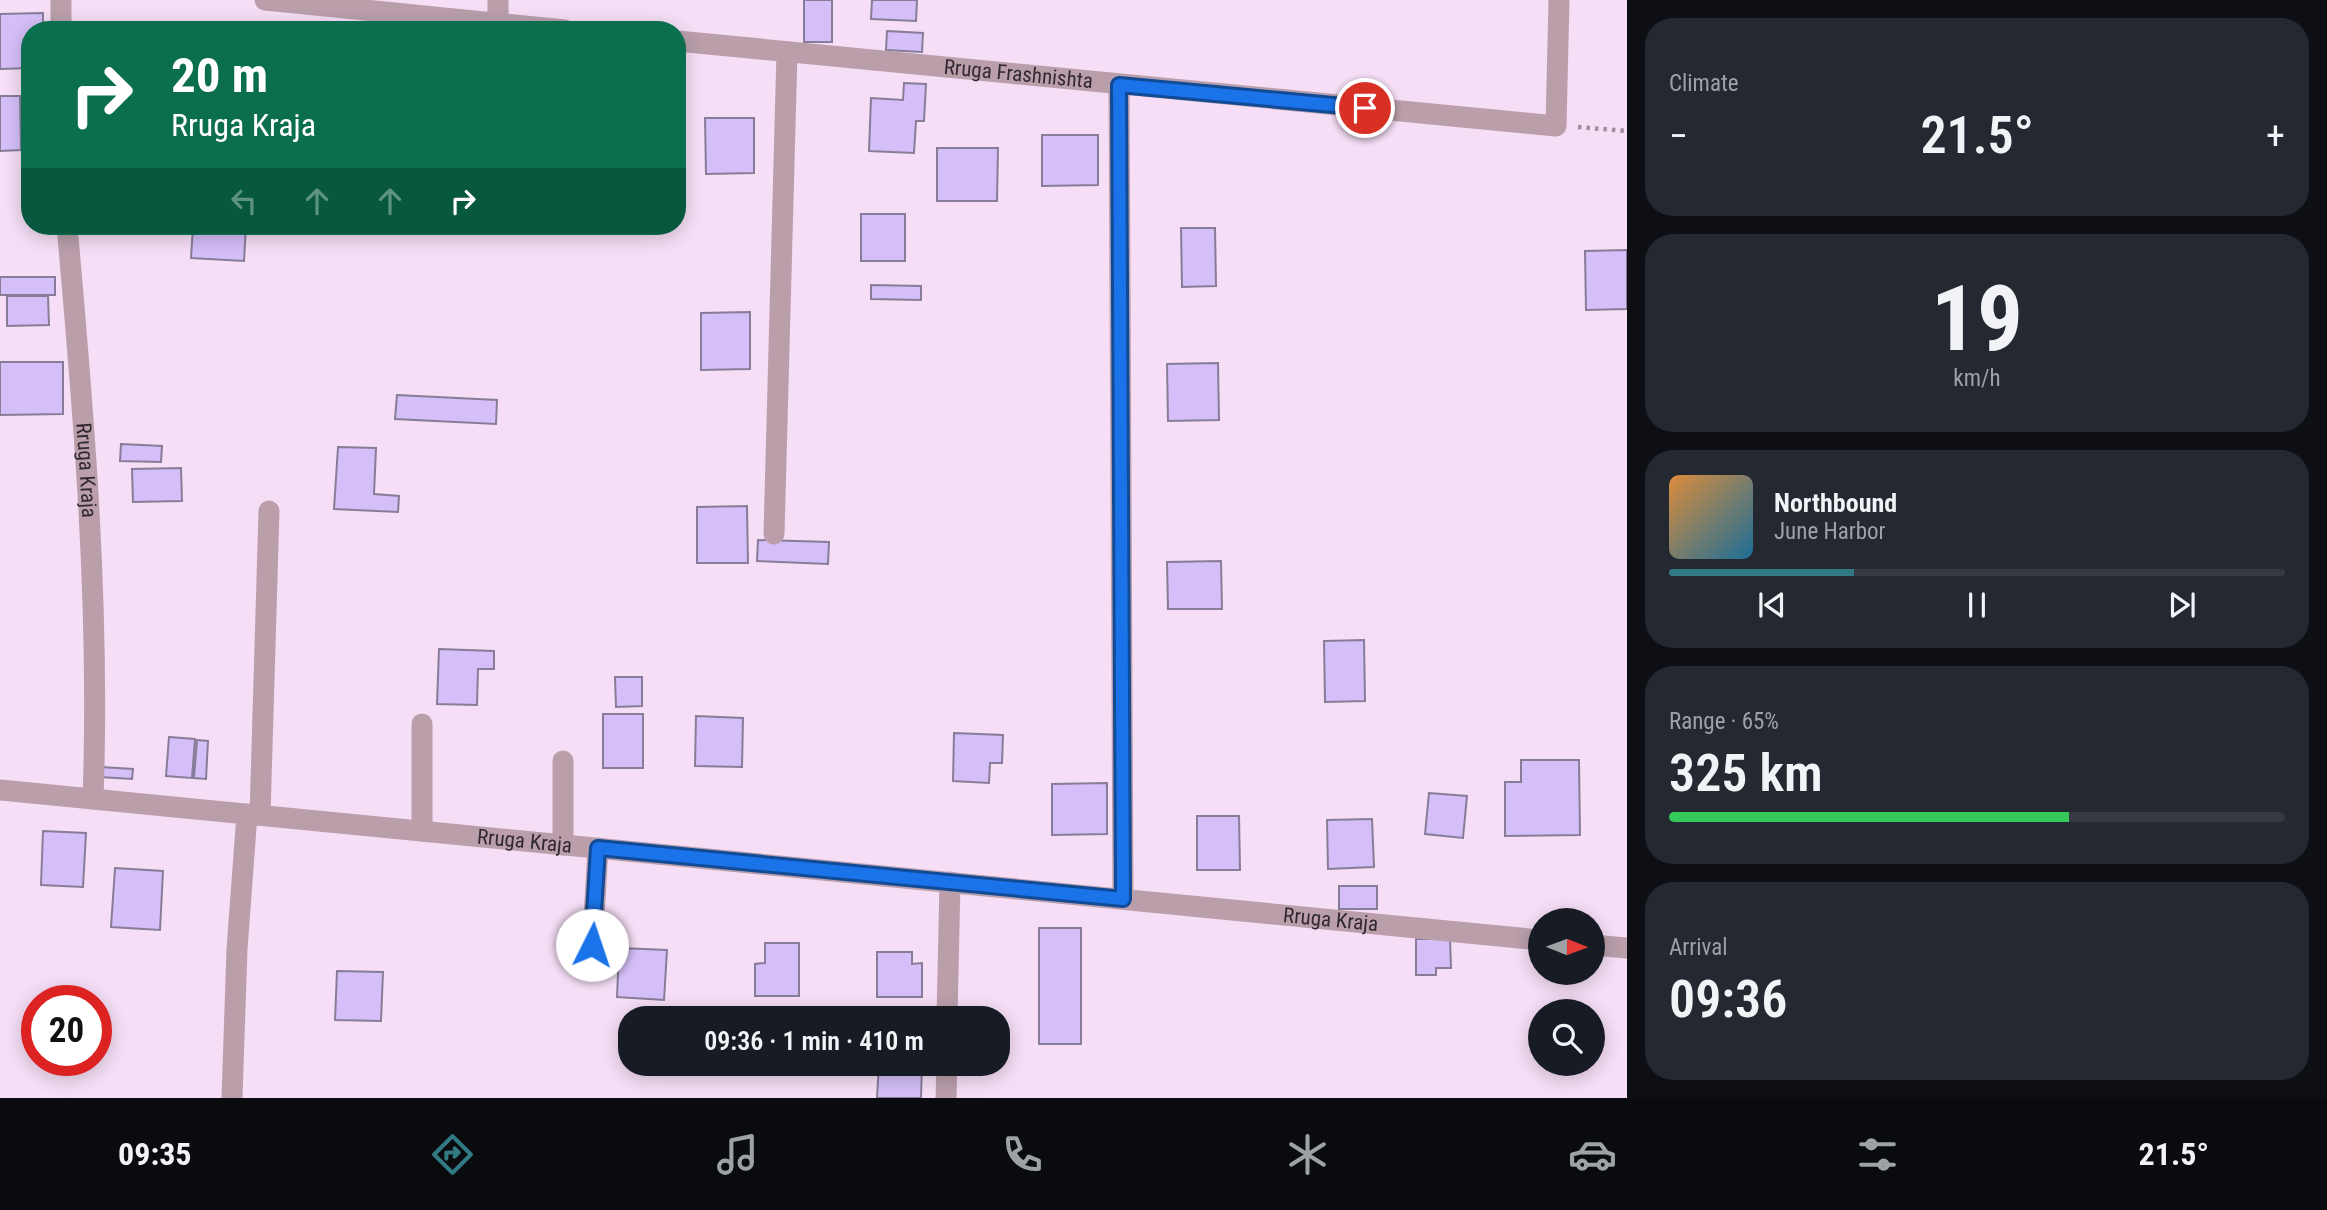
<!DOCTYPE html>
<meta charset="utf-8">
<style>
body{margin:0;font-family:"Roboto Condensed",sans-serif;background:#242831;color:#f1f3f6;height:100vh;display:flex;flex-direction:column;font-size:26px;white-space:nowrap}
*{box-sizing:border-box;margin:0}
p{font-size:23px;color:#9ea1a6}
.icon{flex:none;width:38px;height:38px;fill:none;stroke:currentColor;stroke-width:2;stroke-linecap:round;stroke-linejoin:round}
.map{position:relative;flex:1;overflow:hidden}
.details{display:flex;flex-direction:column;gap:18px;padding:18px;background:#0d0f14;width:700px}
.details>*{flex:none}
.top-card{position:absolute;left:21px;top:21px;width:665px;height:214px;border-radius:28px;box-shadow:0 4px 18px #0003;background:#0b6e4f;color:#fff;overflow:hidden}
.needle{width:46px;rotate:91deg}
.tools{position:absolute;left:1528px;top:908px;display:grid;gap:14px}
.tools a{display:grid;place-items:center;width:77px;height:77px;border-radius:50%;background:#171b24;box-shadow:0 4px 18px #0003;font-size:35px}
.speed{position:absolute;left:21px;top:985px;display:flex;gap:14px;font-size:35px;font-weight:700;text-align:center}
.speed>*{display:grid;place-content:center;width:91px;height:91px;border-radius:50%;background:#171b24;box-shadow:0 4px 18px #0003;line-height:1}
.speed .limit{border:10px solid #d22;background:#fff;color:#111}
.pin{position:absolute;display:grid;place-items:center;width:60px;height:60px;color:#fff;margin:-30px;border:4px solid #fff;border-radius:50%;box-shadow:0 2px 7px #0007}
.me{position:absolute;width:77px;margin:-38px;rotate:4deg;stroke-linejoin:round;filter:drop-shadow(0 0 5px #0008)}
.turn{display:flex;align-items:center;gap:24px;height:147px;padding:0 35px;font-size:32px}
.turn .icon{width:91px;height:91px;stroke-width:2.5}
.turn b{display:block;font-size:49px;line-height:60px}
.lanes{display:flex;align-items:center;height:66px;padding:0 35px;background:#0003;justify-content:center;gap:35px;direction:ltr}
.lanes .off{opacity:.35}
.big{font-size:52px;font-weight:600;line-height:1.1}
.details .tile{flex:1;display:flex;flex-direction:column;justify-content:center;gap:10px;min-width:0;padding:0 24px;border-radius:28px;background:#242831}
.details .dial{align-items:center;gap:0}
.dial b{font-size:91px;line-height:1}
.song{display:flex;align-items:center;gap:21px}
.cover{width:84px;height:84px;border-radius:10px;background:linear-gradient(135deg,hsl(30 70% 55%),hsl(200 70% 35%))}
.played{height:7px;border-radius:4px;background:linear-gradient(90deg,#317983 30%,#363941 30%)}
.keys{display:flex;justify-content:space-around;direction:ltr}
.heat{display:flex;justify-content:space-between;align-items:center;font-size:38px;direction:ltr}
.charge{height:10px;border-radius:5px;background:linear-gradient(90deg,#34c759 65%,#363941 0)}
.trip{position:absolute;left:618px;top:1006px;width:392px;height:70px;border-radius:28px;background:#171b24;box-shadow:0 4px 18px #0003;font-weight:600;line-height:70px;text-align:center}
.dock{display:flex;height:112px;justify-content:space-around;align-items:center;background:#090b0e;color:#9ea1a6}
.dock .icon{width:49px;height:49px}
.dock .active{color:#317983}
.dock b{font-size:32px;color:#f1f3f6}
main{display:flex;flex:1;min-height:0}
.map>svg:first-child{display:block}
</style>
<main>
<div class="map">
<svg width="1627" height="1098" viewBox="0 0 1627 1098">
<rect width="100%" height="100%" fill="#f5def6"/>
<!-- building -->
<path fill="#d4bff8" stroke="#877d98" stroke-width="2" d="M 804,0 L 832,0 L 832,42 L 804,42 Z
M 872,0 L 917,0 L 916,21 L 871,19 Z
M 43,13 L 43,30 L 30,30 L 30,68 L 0,69 L 0,14 Z
M 887,31 L 923,33 L 922,52 L 886,50 Z
M 904,83 L 926,84 L 924,121 L 916,121 L 914,153 L 869,151 L 871,98 L 903,100 Z
M 0,96 L 20,96 L 21,150 L 0,151 Z
M 705,118 L 754,118 L 754,173 L 706,174 Z
M 1042,135 L 1098,135 L 1098,185 L 1042,186 Z
M 937,148 L 998,148 L 997,201 L 937,201 Z
M 861,214 L 905,214 L 905,261 L 861,261 Z
M 193,226 L 246,226 L 244,261 L 191,258 Z
M 1181,228 L 1215,228 L 1216,286 L 1182,287 Z
M 1627,250 L 1627,309 L 1586,310 L 1585,251 Z
M 0,277 L 55,277 L 55,295 L 0,295 Z
M 871,285 L 921,286 L 921,300 L 871,299 Z
M 7,296 L 48,296 L 49,325 L 7,326 Z
M 750,312 L 750,369 L 701,370 L 701,313 Z
M 0,362 L 63,362 L 63,414 L 0,415 Z
M 1218,363 L 1219,420 L 1168,421 L 1167,364 Z
M 397,395 L 497,400 L 496,424 L 395,419 Z
M 121,444 L 162,446 L 161,462 L 120,461 Z
M 338,447 L 376,448 L 374,494 L 399,496 L 398,512 L 334,509 Z
M 181,468 L 182,501 L 133,502 L 132,469 Z
M 747,506 L 748,563 L 697,563 L 697,507 Z
M 758,540 L 829,542 L 828,564 L 757,561 Z
M 1221,561 L 1222,609 L 1168,609 L 1167,562 Z
M 1364,640 L 1365,701 L 1325,702 L 1324,641 Z
M 439,649 L 494,651 L 494,669 L 478,669 L 477,705 L 437,704 Z
M 615,677 L 642,677 L 642,706 L 616,707 Z
M 603,714 L 643,714 L 643,768 L 603,768 Z
M 696,716 L 743,718 L 742,767 L 695,766 Z
M 954,733 L 1003,735 L 1002,763 L 990,763 L 989,783 L 953,781 Z
M 169,737 L 195,739 L 192,778 L 166,776 Z
M 197,740 L 208,741 L 206,779 L 194,778 Z
M 1521,760 L 1579,760 L 1580,835 L 1505,836 L 1505,782 L 1521,782 Z
M 101,767 L 133,769 L 132,779 L 100,777 Z
M 1107,783 L 1107,834 L 1052,835 L 1052,784 Z
M 1429,793 L 1467,796 L 1463,838 L 1425,834 Z
M 1197,816 L 1239,816 L 1240,870 L 1197,870 Z
M 1372,819 L 1374,867 L 1328,869 L 1327,820 Z
M 43,831 L 86,833 L 83,887 L 41,885 Z
M 115,868 L 163,871 L 160,930 L 111,927 Z
M 1339,886 L 1377,886 L 1377,909 L 1339,909 Z
M 1039,928 L 1081,928 L 1081,1044 L 1039,1044 Z
M 1416,939 L 1450,939 L 1451,968 L 1436,968 L 1436,975 L 1416,975 Z
M 765,943 L 799,943 L 799,996 L 755,996 L 755,964 L 765,963 Z
M 619,948 L 667,950 L 664,1000 L 617,997 Z
M 877,952 L 912,952 L 912,964 L 922,963 L 922,997 L 877,997 Z
M 337,971 L 383,972 L 381,1021 L 335,1020 Z
M 879,1064 L 922,1064 L 921,1098 L 877,1098 Z"/>
<g fill="none" stroke-linecap="round" stroke-linejoin="round">
<!-- path -->
<path stroke="#a08fa1" stroke-width="4.5" stroke-dasharray="3.5 5" stroke-linecap="butt" d="M 1578,127 L 1627,131"/>
<!-- minor -->
<g stroke="#ba9fab" stroke-width="21">
<path d="M 61,0 L 61,30"/>
<path d="M 265,0 L 565,30"/>
<path d="M 498,23 L 498,0"/>
<path id="s1" d="M 677,41 L 1556,126 L 1559,0"/>
<path d="M 1119,85 L 1123,899"/>
<path id="s2" d="M 67,226 C 84,416 100,607 93,799"/>
<path d="M 774,534 L 787,52"/>
<path id="s3" d="M 0,790 L 1540,940"/>
<path d="M 260,815 L 269,511"/>
<path d="M 422,831 L 422,724"/>
<path d="M 563,845 L 563,761"/>
<path d="M 1592,945 L 1627,948"/>
<path d="M 591,970 L 598,848"/>
<path d="M 947,1018 L 950,882"/>
<path d="M 232,1098 L 237,949 L 247,814"/>
<path d="M 946,1098 L 947,1064"/>
</g>
</g>
<g fill="none" stroke-linecap="round" stroke-linejoin="round">
<!-- route casing -->
<g stroke="#114b97" stroke-width="18">
<path id="route" d="M 592,945 L 598,848 L 1123,899 L 1119,85 L 1365,108"/>
</g>
<!-- route -->
<use href="#route" stroke="#1a73e8" stroke-width="12"/>
</g>
<g text-anchor="middle" stroke-width="7" stroke-linejoin="round" paint-order="stroke">
<!-- street labels -->
<g font-size="21" fill="#322932" stroke="#fff">
<text dy="7" stroke="none"><textPath href="#s1" startOffset="343">Rruga Frashnishta</textPath></text>
<text dy="7" stroke="none"><textPath href="#s2" startOffset="245">Rruga Kraja</textPath></text>
<text dy="7" stroke="none"><textPath href="#s3" startOffset="527">Rruga Kraja</textPath></text>
<text dy="7" stroke="none"><textPath href="#s3" startOffset="1337">Rruga Kraja</textPath></text>
</g>
</g>
</svg>
<div class="tools">
<a><svg class="needle" viewBox="-14 -14 28 28"><path d="M0-13l5 13h-10z" fill="#e53935"/><path d="M0 13l5-13h-10z" fill="#9ea1a6"/></svg></a>
<a><svg class="icon" aria-label="search" viewBox="0 0 24 24"><circle cx="10" cy="10" r="6"/><path d="M15 15l6 6"/></svg></a>
</div>
<div class="speed"><div class="limit">20</div></div>
<div class="pin" style="left:1365px;top:108px;background:#d93025"><svg class="icon" aria-label="arrive" viewBox="0 0 24 24"><path d="M6 21V4h12l-3 4 3 4H6"/></svg></div>
<svg class="me" style="left:592px;top:945px" viewBox="-20 -20 40 40"><circle r="19" fill="#fff"/><path d="M0-13L10 11 0 6-10 11z" fill="#1a73e8"/></svg>
<div class="trip">09:36 · 1 min · 410 m</div>
<div class="top-card">
<div class="turn"><svg class="icon" aria-label="right" viewBox="0 0 24 24"><path d="M7 20v-9h11M14 6l5 5-5 5"/></svg><div><b>20 m</b>Rruga Kraja</div></div>
<div class="lanes"><svg class="icon off" aria-label="left" viewBox="0 0 24 24"><path d="M17 20v-9H6M10 6l-5 5 5 5"/></svg><svg class="icon off" aria-label="ahead" viewBox="0 0 24 24"><path d="M12 20V5M6 11l6-6 6 6"/></svg><svg class="icon off" aria-label="ahead" viewBox="0 0 24 24"><path d="M12 20V5M6 11l6-6 6 6"/></svg><svg class="icon" aria-label="right" viewBox="0 0 24 24"><path d="M7 20v-9h11M14 6l5 5-5 5"/></svg></div>
</div>
</div>
<section class="details">
<div class="tile"><p>Climate</p>
<div class="heat"><a>−</a><b class="big">21.5°</b><a>+</a></div>
</div>
<div class="tile dial"><b>19</b><p>km/h</p></div>
<div class="tile">
<div class="song"><i class="cover"></i><div><b>Northbound</b><p>June Harbor</p></div></div>
<div class="played"></div>
<div class="keys"><svg class="icon" aria-label="previous" viewBox="0 0 24 24"><path d="M18 5L8 12l10 7zM5 5v14"/></svg><svg class="icon" aria-label="pause" viewBox="0 0 24 24"><path d="M8 5v14M16 5v14"/></svg><svg class="icon" aria-label="next" viewBox="0 0 24 24"><path d="M6 5l10 7-10 7zM19 5v14"/></svg></div>
</div>
<div class="tile"><p>Range · 65%</p><b class="big">325 km</b><div class="charge"></div></div>
<div class="tile"><p>Arrival</p><b class="big">09:36</b></div>
</section>
</main>
<nav class="dock">
<b>09:35</b>
<svg class="icon active" aria-label="directions" viewBox="0 0 24 24"><path d="M12 3l9 9-9 9-9-9zM9 14v-3h6M13 9l2 2-2 2"/></svg>
<svg class="icon" aria-label="music" viewBox="0 0 24 24"><path d="M9 18V5l10-2v13"/><circle cx="6" cy="18" r="3"/><circle cx="16" cy="16" r="3"/></svg>
<svg class="icon" aria-label="phone" viewBox="0 0 24 24"><path d="M5 4h4l2 5-3 2q2 4 5 5l2-3 5 2v4C11 20 4 13 5 4z"/></svg>
<svg class="icon" aria-label="climate" viewBox="0 0 24 24"><path d="M12 3v18M4 7l16 10M4 17L20 7"/></svg>
<svg class="icon" aria-label="car" viewBox="0 0 24 24"><path d="M5 17H2v-5l4-1 3-4h7l3 4 3 1v5h-3M9 17h6M6 11h13"/><circle cx="7" cy="17" r="2"/><circle cx="17" cy="17" r="2"/></svg>
<svg class="icon" aria-label="filters" viewBox="0 0 24 24"><path d="M4 7h16M4 17h16"/><circle cx="9" cy="7" r="2"/><circle cx="15" cy="17" r="2"/></svg>
<b>21.5°</b>
</nav>
